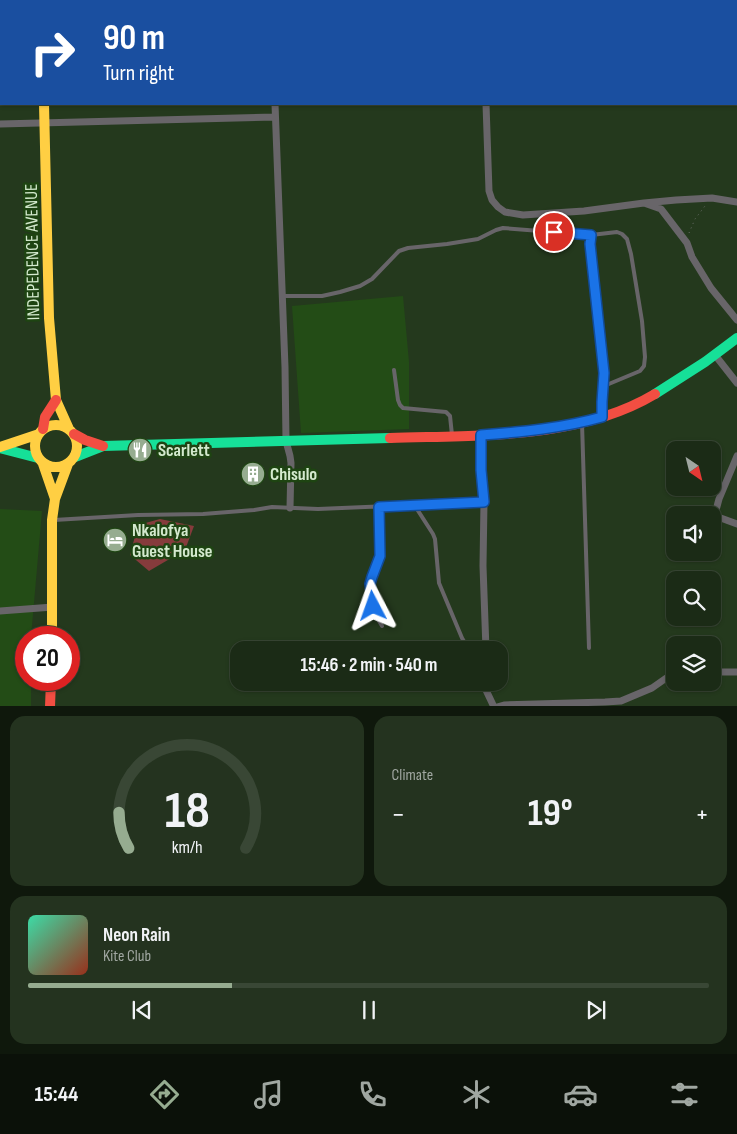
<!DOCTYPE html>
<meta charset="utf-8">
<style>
body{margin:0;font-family:"Sofia Sans Condensed",sans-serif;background:#24331f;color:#f1f3f6;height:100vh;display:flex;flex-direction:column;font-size:19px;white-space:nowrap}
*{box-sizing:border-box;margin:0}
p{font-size:16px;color:#a0a7a1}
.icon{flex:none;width:28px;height:28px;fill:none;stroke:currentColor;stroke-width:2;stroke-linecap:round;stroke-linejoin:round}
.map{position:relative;height:706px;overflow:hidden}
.drawer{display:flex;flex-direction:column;gap:10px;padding:10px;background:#0f180c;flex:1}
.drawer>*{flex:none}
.guide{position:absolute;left:0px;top:0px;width:738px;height:105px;box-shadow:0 1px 4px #0004,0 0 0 1px #394735;background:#1a4fa0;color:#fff;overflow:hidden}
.needle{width:32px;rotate:145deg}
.tools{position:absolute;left:666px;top:441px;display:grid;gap:10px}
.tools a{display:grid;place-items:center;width:55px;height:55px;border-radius:10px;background:#1b2b16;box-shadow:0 1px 4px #0004,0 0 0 1px #394735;font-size:25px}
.speed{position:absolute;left:15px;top:626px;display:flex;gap:10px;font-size:25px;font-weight:700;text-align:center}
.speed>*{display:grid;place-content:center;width:65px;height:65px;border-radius:50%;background:#1b2b16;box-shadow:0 1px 4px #0004,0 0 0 1px #394735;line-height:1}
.speed .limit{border:8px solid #d22;background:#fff;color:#111}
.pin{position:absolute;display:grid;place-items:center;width:42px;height:42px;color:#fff;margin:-21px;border:2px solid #fff;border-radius:50%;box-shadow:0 1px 5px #0007}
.me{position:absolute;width:55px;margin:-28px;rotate:356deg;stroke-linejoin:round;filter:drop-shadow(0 0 4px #0008)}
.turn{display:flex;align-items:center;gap:18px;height:105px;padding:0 20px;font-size:22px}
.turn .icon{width:65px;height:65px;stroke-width:2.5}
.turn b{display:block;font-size:35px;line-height:42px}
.big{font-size:38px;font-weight:700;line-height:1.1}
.drawer .tile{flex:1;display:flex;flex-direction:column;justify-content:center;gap:8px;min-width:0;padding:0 18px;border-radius:15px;background:#24331f}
.drawer .dial{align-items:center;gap:0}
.dial svg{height:130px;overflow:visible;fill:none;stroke:#394735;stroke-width:7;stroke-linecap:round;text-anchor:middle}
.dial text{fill:#f1f3f6;stroke:none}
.song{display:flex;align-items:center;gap:15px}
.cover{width:60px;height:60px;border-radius:8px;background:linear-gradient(135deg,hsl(160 70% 55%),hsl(10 70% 35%))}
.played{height:5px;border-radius:2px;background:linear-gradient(90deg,#96ac90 30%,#394735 30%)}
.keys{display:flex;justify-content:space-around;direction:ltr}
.heat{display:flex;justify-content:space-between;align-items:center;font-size:28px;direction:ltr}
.drawer .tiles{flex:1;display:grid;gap:10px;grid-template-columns:1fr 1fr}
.tile:last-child{grid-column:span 2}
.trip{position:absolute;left:230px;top:641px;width:278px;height:50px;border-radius:15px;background:#1b2b16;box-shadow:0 1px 4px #0004,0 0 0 1px #394735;font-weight:700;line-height:50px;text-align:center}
.tab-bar{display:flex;height:80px;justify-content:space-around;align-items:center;background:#0b1109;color:#a0a7a1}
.tab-bar .icon{width:35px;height:35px}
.tab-bar .selected{color:#96ac90}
.tab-bar b{font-size:22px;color:#f1f3f6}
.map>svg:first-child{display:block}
</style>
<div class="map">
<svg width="737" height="707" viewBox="0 0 737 707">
<rect width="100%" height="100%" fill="#24391d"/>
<!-- built -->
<path fill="#234c16" d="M 403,296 L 409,362 L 409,429 L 301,433 L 292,306 Z
M 0,509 L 42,511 L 31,637 L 26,638 L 26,680 L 31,680 L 31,706 L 0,707 Z"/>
<!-- green -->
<path fill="#863b3c" d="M 160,519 L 194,526 L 185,550 L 149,571 L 130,555 L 138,525 Z"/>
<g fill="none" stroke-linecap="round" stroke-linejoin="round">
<!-- path -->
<path stroke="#6b6f6a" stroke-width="1" stroke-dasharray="1 4" stroke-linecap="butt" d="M 689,233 L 695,219 L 705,206"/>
<!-- lane -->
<path stroke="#686569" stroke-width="4" d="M 591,235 L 590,244 L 604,373 L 601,402 L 602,416
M 282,296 L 322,296 L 340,292 L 360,286 L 372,279 L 399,251 L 408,248 L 447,244 L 478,239 L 496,230 L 503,228 L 591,235 L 617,232 L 622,234 L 627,239 L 631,254 L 642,321 L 645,357 L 644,366 L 640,371 L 604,386
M 394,370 L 398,400 L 400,405 L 403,408 L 446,412 L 450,416 L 452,435
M 582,423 L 589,648
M 415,506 L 433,534 L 435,539 L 439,583 L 462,638 L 469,650
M 379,507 C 379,523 381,539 379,555 C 379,563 374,569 372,577 C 367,593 373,612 382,626
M 54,520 L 138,515 L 203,514 L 254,510 L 272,507 L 318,509 L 484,502"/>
<!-- street -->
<path stroke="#686569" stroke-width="7" d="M 273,0 L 273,1
M 485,0 L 485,1
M 275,104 L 285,367 L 286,441 L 290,456 L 291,463 L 290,508
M 486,104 L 489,191 L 492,200 L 498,207 L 505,212 L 523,215 L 584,211 L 644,203 L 676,200 L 712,198 L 737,202
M 0,124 L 275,117
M 644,203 L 661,209 L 687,243 L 692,257 L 711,288 L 737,320
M 715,355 L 737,383
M 481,435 L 481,470 L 484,502 L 483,566 L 486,650
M 737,456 L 719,499 L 715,514 L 718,517 L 737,524
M 0,611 L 53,607
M 712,672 L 737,672
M 485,682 L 485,688 L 494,707
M 497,707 L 504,705 L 536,704 L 605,702 L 621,701 L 652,688 L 672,674 L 675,674"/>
<!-- fast -->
<path stroke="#16e098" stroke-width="10" d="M 655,394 L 705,362 L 737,338
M 0,448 L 38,458
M 75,457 L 103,446 L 390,438"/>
<!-- slow -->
<path stroke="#ffcf43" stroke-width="10" d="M 44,104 L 49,318 L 56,400 L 69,429
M35 446a21 21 0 1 1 42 0a21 21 0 1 1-42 0Z
M 0,447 L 39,434
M 43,464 L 55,499
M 52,638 L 52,520 L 55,499 L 68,464"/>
<!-- jam -->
<path stroke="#f24e42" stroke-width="10" d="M 40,0 L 40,1
M 43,429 L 45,417 L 56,400
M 74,434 L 85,440 L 103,446
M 390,438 C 477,435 578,440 655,394
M 50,707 L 51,680"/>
</g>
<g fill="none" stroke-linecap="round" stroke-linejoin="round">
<!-- route casing -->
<g stroke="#114b97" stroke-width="12">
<path id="route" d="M 373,606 L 370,584 L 372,577 L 380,556 L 379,507 L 484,502 L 481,470 L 481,435 C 522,432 563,428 602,417 L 602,402 L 604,373 L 590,244 L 591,235 L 554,232"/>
</g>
<!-- route -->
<use href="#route" stroke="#1a73e8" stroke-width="9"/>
</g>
<!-- icons -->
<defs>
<g id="restaurant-disc" transform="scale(1.25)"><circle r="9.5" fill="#96ac90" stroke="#1e4412"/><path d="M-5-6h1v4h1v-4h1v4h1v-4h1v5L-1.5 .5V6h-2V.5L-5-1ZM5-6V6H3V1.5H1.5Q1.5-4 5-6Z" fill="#fff"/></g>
<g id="building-disc" transform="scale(1.25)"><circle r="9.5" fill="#96ac90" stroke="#1e4412"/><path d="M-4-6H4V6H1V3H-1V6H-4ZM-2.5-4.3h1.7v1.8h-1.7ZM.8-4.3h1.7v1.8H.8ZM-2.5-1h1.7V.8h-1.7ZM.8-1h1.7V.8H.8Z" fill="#fff"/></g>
<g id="hotel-disc" transform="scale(1.25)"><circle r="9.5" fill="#96ac90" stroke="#1e4412"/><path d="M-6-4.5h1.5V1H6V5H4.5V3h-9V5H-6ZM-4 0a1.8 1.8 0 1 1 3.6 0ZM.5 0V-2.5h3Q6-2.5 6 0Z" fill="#fff"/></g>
</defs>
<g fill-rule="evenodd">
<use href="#restaurant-disc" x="140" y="450"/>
<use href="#building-disc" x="253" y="474"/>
<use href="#hotel-disc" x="115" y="540"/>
</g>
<g text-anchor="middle" stroke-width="5" stroke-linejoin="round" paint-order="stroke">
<!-- street labels -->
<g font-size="18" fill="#d4eace" stroke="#1e4412">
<text transform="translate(32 252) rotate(-91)" y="6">INDEPEDENCE AVENUE</text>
</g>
<!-- poi labels -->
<g font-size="18" font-weight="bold" fill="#d4eace" stroke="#1e4412" text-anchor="start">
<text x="158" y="456">Scarlett</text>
<text x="270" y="480">Chisulo</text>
<text x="132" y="536">Nkalofya<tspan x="132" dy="21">Guest House</tspan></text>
</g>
</g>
</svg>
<div class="tools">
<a><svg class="needle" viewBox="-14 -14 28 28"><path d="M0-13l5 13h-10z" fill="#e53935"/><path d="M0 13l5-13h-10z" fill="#a0a7a1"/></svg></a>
<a><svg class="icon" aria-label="sound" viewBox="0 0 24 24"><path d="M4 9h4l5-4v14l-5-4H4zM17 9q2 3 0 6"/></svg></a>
<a><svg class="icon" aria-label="search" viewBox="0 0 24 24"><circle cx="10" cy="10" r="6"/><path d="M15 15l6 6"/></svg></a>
<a><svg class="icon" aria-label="layers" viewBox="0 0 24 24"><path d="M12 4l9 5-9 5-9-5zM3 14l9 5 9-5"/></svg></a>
</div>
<div class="speed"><div class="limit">20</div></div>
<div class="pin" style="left:554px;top:232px;background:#d93025"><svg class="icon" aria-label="arrive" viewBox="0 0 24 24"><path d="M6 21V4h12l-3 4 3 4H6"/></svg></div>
<svg class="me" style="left:373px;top:606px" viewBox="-20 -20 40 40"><path d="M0-17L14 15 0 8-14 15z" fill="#1a73e8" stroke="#fff" stroke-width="4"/></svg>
<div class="trip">15:46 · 2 min · 540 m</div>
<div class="guide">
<div class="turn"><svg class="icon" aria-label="right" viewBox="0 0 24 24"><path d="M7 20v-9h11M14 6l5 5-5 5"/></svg><div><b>90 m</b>Turn right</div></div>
</div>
</div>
<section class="drawer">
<div class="tiles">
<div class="tile dial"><svg viewBox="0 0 100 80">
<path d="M14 69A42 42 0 1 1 86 69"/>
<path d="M14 69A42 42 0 0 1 8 47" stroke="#96ac90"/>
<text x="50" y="56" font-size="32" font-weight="700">18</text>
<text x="50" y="72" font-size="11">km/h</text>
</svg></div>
<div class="tile"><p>Climate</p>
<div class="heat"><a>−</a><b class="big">19°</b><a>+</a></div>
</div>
<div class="tile">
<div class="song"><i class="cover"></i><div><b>Neon Rain</b><p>Kite Club</p></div></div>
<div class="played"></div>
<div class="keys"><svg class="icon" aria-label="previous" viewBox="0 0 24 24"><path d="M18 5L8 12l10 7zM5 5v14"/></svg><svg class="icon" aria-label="pause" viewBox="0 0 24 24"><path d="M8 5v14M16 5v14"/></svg><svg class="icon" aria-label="next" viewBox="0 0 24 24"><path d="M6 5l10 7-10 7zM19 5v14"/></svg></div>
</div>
</div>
</section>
<nav class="tab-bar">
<b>15:44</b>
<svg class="icon selected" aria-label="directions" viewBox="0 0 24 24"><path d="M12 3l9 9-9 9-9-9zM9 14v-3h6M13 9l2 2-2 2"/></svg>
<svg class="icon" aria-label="music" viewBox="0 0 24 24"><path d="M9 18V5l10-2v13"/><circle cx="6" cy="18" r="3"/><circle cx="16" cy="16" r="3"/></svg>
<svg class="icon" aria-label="phone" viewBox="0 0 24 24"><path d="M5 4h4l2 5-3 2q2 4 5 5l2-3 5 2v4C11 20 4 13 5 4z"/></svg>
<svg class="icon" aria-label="climate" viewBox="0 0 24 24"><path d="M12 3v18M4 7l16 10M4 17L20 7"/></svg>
<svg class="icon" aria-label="car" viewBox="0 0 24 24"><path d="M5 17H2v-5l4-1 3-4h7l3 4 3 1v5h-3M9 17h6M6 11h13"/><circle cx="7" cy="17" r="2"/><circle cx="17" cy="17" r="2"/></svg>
<svg class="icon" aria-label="filters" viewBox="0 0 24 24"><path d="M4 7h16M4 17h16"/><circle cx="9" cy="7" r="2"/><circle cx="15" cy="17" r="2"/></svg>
</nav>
